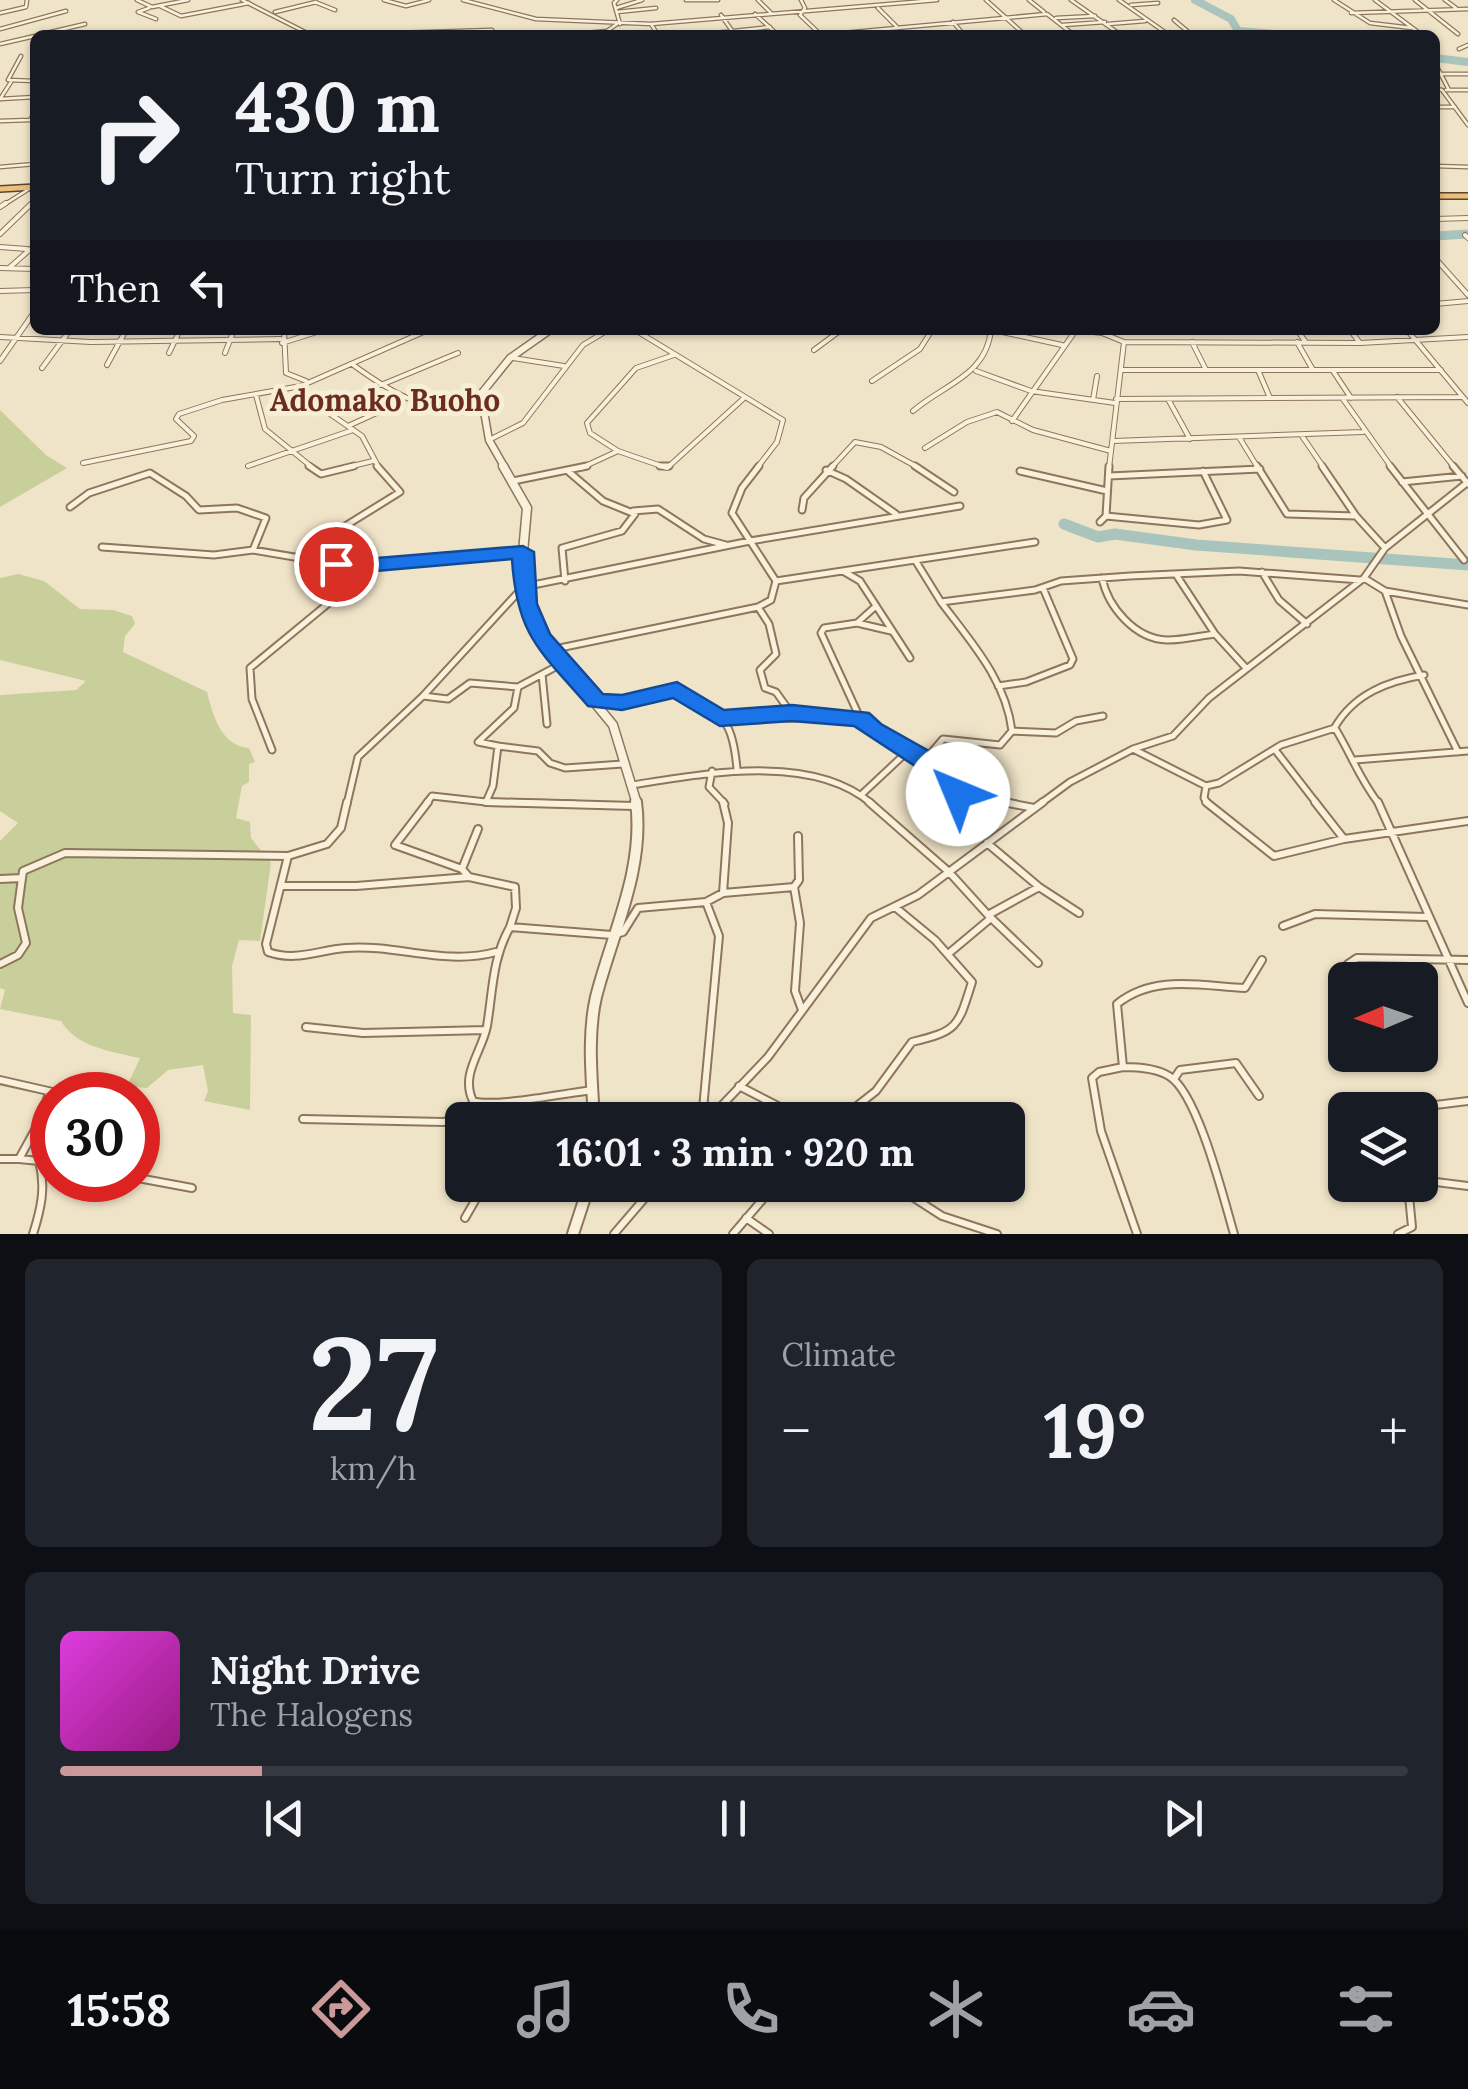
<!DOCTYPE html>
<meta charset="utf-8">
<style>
body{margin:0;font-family:Lora,serif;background:#20242c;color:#f1f3f6;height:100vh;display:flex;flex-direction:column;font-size:38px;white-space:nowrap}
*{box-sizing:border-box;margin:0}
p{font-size:32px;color:#9ea1a6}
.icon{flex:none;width:55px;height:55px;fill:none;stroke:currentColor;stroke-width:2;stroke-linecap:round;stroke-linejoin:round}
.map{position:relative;height:1234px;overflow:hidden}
.sheet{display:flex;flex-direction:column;gap:25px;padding:25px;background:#0d0f14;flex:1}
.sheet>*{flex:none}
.hud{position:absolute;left:30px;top:30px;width:1410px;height:305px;border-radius:15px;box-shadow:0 2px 8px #0004;background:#171b24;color:#f1f3f6;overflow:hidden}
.needle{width:65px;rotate:268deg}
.fabs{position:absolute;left:1328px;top:962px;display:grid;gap:20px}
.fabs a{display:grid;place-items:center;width:110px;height:110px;border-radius:15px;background:#171b24;box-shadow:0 2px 8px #0004;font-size:50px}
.speed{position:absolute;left:30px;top:1072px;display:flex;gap:20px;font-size:50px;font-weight:700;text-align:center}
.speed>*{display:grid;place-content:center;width:130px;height:130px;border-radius:50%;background:#171b24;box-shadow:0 2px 8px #0004;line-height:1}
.speed .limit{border:15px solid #d22;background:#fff;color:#111}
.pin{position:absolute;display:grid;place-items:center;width:85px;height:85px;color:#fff;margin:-42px;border:5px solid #fff;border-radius:50%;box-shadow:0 2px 10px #0007}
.me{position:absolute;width:110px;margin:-55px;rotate:315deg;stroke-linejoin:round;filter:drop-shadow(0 0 8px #0008)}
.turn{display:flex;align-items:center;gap:35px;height:210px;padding:0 40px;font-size:45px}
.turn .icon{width:130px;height:130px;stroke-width:2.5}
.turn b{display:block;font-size:70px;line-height:85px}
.then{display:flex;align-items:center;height:95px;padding:0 40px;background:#0003;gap:20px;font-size:38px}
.big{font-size:75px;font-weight:700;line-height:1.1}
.sheet .card{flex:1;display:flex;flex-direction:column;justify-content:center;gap:15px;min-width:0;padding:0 35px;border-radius:15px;background:#20242c}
.sheet .dial{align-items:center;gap:0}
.dial b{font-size:130px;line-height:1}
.song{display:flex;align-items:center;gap:30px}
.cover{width:120px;height:120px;border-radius:15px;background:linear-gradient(135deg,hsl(300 70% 55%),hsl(310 70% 35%))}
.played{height:10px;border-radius:5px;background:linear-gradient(90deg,#cc999b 15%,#363941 15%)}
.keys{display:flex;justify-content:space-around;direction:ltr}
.heat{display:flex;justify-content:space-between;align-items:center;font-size:55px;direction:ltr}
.sheet .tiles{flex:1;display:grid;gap:25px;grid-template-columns:1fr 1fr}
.card:last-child{grid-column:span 2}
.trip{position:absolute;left:445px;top:1102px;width:580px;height:100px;border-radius:15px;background:#171b24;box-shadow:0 2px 8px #0004;font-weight:700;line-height:100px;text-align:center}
.menu{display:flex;height:160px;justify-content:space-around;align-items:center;background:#090b0e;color:#9ea1a6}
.menu .icon{width:70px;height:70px}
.menu .current{color:#cc999b}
.menu b{font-size:45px;color:#f1f3f6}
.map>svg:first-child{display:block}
</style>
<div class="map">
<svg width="1468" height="1234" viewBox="0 0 1468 1234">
<rect width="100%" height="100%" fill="#f0e4c8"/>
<!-- green -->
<path fill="#c9cf9b" d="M 0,410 L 46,455 L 67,468 L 0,507 Z
M 18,574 L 44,581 L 80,609 L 113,610 L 132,616 L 135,624 L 125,636 L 123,652 L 207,692 C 213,715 221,746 249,748 L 255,762 L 249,764 L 249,782 L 242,786 L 236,818 L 250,822 L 251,838 L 271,863 L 260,941 L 239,940 L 232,966 L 233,1013 L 251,1015 L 250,1110 L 204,1101 L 208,1091 L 203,1065 L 168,1070 L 147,1088 L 127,1086 L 140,1058 C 112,1052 76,1047 61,1021 L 0,1009 L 5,990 L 0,988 L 0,841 L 18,823 L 0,811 L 0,695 L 76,690 L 86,681 L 0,660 L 0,578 Z"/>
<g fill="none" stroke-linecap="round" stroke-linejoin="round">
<!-- river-far2 -->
<path stroke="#a9c4bc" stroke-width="8" d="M 1195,0 L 1231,19 L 1238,31 L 1288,35
M 1435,58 L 1468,62"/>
<!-- river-far1 -->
<path stroke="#a9c4bc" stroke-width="9" d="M 1435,236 L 1468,234"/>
<!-- river -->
<path stroke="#a9c4bc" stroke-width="11" d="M 1064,524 L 1098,537 L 1115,534 L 1196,545 L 1468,565"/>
<!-- minor-far3 casing -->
<g stroke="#8d765c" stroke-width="5">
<path id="minor-far3" d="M 137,0 L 152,7 L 188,0
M 242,0 L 311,35
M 384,0 L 406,6 L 429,0
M 463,0 L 536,19 L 651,24 L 937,0
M 617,0 L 614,3 L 620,24
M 686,0 L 718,0
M 758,0 L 771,13
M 801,0 L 805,8 L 800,15 L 820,34
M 986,0 L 1025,35
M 1029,0 L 1044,12
M 1071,0 L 1121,35
M 1119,0 L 1169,35
M 1334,0 L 1370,23 L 1412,28
M 1375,0 L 1422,35
M 1415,0 L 1458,34
M 1445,0 L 1456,8
M 315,2 L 335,10
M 1131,5 L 1158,3
M 160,6 L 181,16 L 249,3
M 149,8 L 138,12 L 156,19
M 616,8 L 642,0
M 878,8 L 897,27
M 275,12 L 316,2
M 617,12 L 656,8
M 0,13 L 26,7 L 27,0
M 1351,13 L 1468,9
M 755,14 L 778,35
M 721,15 L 735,35
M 1056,18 L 1095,16
M 1174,20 L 1192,35
M 953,22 L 964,35
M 651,24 L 658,35
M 1108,24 L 1145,21
M 1063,25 L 1105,22
M 0,29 L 66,11
M 38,35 L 85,24
M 330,35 L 492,30 L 494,35
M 564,35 L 607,31 L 617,24
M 696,35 L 770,27
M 821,35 L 1047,14 L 1074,35
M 0,44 L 35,36
M 1459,49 L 1468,45
M 21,56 L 8,80 L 35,81
M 1435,63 L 1449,90
M 1435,74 L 1468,74
M 1435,89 L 1442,90 L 1468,125
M 1446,90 L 1468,90
M 0,99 L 35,97
M 0,99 L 11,82
M 1435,107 L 1455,107
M 0,121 L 30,120 L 35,112
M 1435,166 L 1468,167
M 0,167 L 35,164
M 2,206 L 29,189
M 30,206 L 35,201"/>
</g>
<!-- minor-far2 casing -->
<g stroke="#8d765c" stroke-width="6">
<path id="minor-far2" d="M 0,207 L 6,203
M 1435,219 L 1468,218
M 0,234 L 32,203
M 1465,235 L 1468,238
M 0,247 L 27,249
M 1435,258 L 1468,295
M 0,268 L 35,269
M 9,268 L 35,245
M 0,291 L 35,290
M 1435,304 L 1468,301
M 284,330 L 286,373 L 306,381
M 530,330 L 543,334
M 635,330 L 783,420 L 777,442 L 757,468
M 993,330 L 1062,345
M 1297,330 L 1305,341
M 1350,330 L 1360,343
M 1407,330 L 1468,403
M 0,337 L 91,342 L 281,339
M 1192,342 L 1206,370
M 1297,342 L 1313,370
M 282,343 L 323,330
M 814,350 L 841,330
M 169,353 L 180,330
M 225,353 L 234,330
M 674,355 L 636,368 L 587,423 L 590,433 L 618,451 L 667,468 L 743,399
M 513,358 L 564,366
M 0,361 L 35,311
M 352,364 C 394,395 429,414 483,413
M 107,365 L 126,330
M 42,368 L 70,330
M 1122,370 L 1441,370
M 1258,370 L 1270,398
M 976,371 L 1031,391 L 1115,403
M 1333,371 L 1351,398
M 872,381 L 920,349 L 932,330
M 381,385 L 458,353
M 301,386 L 326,411 L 362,436 L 379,468
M 256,395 L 265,429 L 313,468
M 1397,397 L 1455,468
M 1116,399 L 1462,397
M 1168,399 L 1190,439
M 1343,399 L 1392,468
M 1093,400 L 1097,376
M 913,411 C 944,384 986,376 991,330
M 1012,421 L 1076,330 L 1102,333 L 1124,342 L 1360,343 L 1468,337
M 348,426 L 403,401
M 1302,436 L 1324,468
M 1239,437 L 1258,468
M 489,440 L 523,423 L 583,345 L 608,330
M 1113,441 L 1363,432
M 925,448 L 967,422 L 997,412 L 1033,430 L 1111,451
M 83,463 L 191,441 L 194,436 L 176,419 L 179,414 L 222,400 L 301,386 L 428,330
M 248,466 L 353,430
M 344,468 L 373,461
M 581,468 L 618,451
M 831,468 L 855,442 L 881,447 L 919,468
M 1109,468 L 1124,342"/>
</g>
<!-- minor-far1 casing -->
<g stroke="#8d765c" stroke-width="9">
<path id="minor-far1" d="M 309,466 L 321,474 L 354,466
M 660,466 L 669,466
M 915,466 L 954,492
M 1257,466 L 1287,514 L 1356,516
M 1322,466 L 1356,516 L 1385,548
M 1390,466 L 1464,560
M 1453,466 L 1468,484
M 826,470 L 846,479 L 896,514
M 1020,471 L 1107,491
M 1109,476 L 1260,469
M 513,481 L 587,466
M 1402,482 L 1462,476
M 70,507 L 89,493 L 150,473 L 186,496 L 199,510 L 237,508 L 266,518 L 253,550
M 802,510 L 804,498 L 833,466
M 633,511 L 658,509 L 704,539 L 726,545
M 1106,516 L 1199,525 L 1227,520 L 1203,471
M 1100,522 L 1106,516 L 1109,466
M 102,547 L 214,555 L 253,550 L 353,567
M 915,560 L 941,602 L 1035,590 L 1061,581 L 1130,576 L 1239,571 L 1360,580
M 336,564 L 334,533 L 400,492 L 377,466
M 843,571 L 860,581 L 910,658
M 1262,572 L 1279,600 L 1307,624
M 1177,576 L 1215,634 L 1246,668
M 1102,578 C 1108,607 1135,639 1167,640 C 1183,640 1199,636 1215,634
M 1364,578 L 1385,591 L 1468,605
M 565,581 L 562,548 L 622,531 L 635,514 L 603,501 L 569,472
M 776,581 L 1035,542
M 1385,591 L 1401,636 L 1458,752
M 941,602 C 971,642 1006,680 1012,731
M 758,607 L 769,624 L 776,654 L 760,670 L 765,688 L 776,692 L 791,713
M 857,623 L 876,606
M 891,631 L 857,623 L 824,628 L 821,633 L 860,718 L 872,730 L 925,760 L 948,791 L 1016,804
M 550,650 L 758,607 L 771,600 L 776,581 L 732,513 L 742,488 L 759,466
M 542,674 L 547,724
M 998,686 L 1026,682 L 1070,665 L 1073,659 L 1043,588
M 518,687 L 514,708 L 478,742 L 498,746 L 493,786 L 486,802 L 575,804
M 423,696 L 448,699 L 470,683 L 518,687 L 563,663
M 596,701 L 622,702 L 682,690 C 723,720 732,715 737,769
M 719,718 L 860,718
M 1335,727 C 1354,694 1388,681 1424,675
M 1012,731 L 1056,733 L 1076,721 L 1103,716
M 498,746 L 538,751 L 550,763 L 565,768 L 623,764
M 1133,749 L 1206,786 L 1219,783 L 1281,745 L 1335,728 C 1352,756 1359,778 1379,804
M 272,750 L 252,699 L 250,668 L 330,602 L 353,567 L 523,552
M 1276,751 L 1317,804
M 925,760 L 943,739 L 1000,745 L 1012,731
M 1355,760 L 1468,751
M 712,771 L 709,787 L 725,804
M 632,785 C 703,774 812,752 872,804
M 1206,786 L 1204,798 L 1208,804
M 861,795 L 908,751
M 347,804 L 358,757 L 423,696 L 523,587 L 750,541 L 960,506
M 426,804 L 432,796 L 486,802
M 1040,804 L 1070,782 L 1133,749 L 1173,736 L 1209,698 L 1364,578 L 1385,548 L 1468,482"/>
</g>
<!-- minor casing -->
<g stroke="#8d765c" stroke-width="10">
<path id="minor" d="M 428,802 L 395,845 L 462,869 L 469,877
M 486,802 L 634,806
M 869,802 L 949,872 L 988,915 L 1039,887 L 1079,913
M 1003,802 L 1034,808
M 1206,802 L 1274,856 L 1344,839
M 1315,802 L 1344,839 L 1468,821
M 1378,802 L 1468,1003
M 987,843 L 1038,886
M 288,856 L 266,944 L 268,952 C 296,962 318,950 346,948 C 397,944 445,966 496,952
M 462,869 L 478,829
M 22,878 L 23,871 L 65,853 L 288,856 L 327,844 L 341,828 L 347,802
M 0,879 L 22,878 L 18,908 L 26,943 L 18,955 L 0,964
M 281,886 L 356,886 L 469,877 L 515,887 L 516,908 L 510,927
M 794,887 L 800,923 L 795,991 L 802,1010
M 723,893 L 728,823 L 723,802
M 988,915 L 1038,963
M 1283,926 L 1315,914 L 1427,917
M 948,954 L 991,918
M 1353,980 L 1348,964 L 1357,958 L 1468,960
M 306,1027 L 363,1033 L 486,1030
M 1123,1067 C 1138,1067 1156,1068 1169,1076 C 1198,1093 1224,1200 1234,1234
M 1174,1079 L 1180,1070 L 1236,1063 L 1259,1096
M 0,1080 L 57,1093 L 112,1083
M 739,1086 L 805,1120
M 593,1090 C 566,1093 493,1108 473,1101 C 460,1074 482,1052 487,1026 C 493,990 492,959 510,927 L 612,935 L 623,932 L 638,908 L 706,902 L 723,893 L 794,887 L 799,880 L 798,836
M 1395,1110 L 1468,1101
M 303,1119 L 444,1122 L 484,1108
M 492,1120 L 510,1105
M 702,1120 L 719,936 L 706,902
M 708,1120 L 768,1057 L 871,918 L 918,895 L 1043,802
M 839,1120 L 876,1091 L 912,1042 C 958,1031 958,1027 972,982 L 935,940 L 895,907
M 0,1159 L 19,1159
M 39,1161 L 52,1163
M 138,1178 L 192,1188
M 1420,1180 L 1468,1186
M 894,1185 L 942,1216 L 997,1234
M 465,1218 L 484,1185
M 746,1218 L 769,1234
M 33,1234 C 41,1209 46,1187 39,1161 L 19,1159 L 41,1119 L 49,1093
M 614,1234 L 656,1185
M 733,1234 L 775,1185
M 1137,1234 L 1101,1131 L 1092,1078 L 1099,1072 L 1123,1067 L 1117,1004 C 1154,974 1201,986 1245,988 L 1262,960
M 1398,1234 L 1412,1227 L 1408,1185"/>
</g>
<!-- tertiary-far2 casing -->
<g stroke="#8d765c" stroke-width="9">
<path id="tertiary-far2" d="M 505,468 L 489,440 L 481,394 L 510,358 L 550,330"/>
</g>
<!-- tertiary-far1 casing -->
<g stroke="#8d765c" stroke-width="11">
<path id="tertiary-far1" d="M 503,466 L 527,508 L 523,552 L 526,604 L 540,636 L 613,725 L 637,804"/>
</g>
<!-- tertiary casing -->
<g stroke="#8d765c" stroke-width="14">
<path id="tertiary" d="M 594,1120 C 592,1080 587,1036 596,997 C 612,934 645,869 636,802
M 573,1234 L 589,1185"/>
</g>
<!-- trunk casing -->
<g stroke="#5b4430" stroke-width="8">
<path id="trunk" d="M 0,189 L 35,187
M 1435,196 L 1468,196"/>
</g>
<!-- minor-far3 -->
<use href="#minor-far3" stroke="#faf1dc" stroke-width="2.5"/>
<!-- minor-far2 -->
<use href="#minor-far2" stroke="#faf1dc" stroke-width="4"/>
<!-- minor-far1 -->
<use href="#minor-far1" stroke="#faf1dc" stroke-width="5"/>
<!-- minor -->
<use href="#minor" stroke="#faf1dc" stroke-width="6"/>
<!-- tertiary-far2 -->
<use href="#tertiary-far2" stroke="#faf1dc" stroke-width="6"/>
<!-- tertiary-far1 -->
<use href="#tertiary-far1" stroke="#faf1dc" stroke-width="8"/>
<!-- tertiary -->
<use href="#tertiary" stroke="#faf1dc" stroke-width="10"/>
<!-- trunk -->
<use href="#trunk" stroke="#eabe7c" stroke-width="5"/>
</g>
<!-- route -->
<path fill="#1a73e8" stroke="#114b97" stroke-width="2.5" d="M 523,546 L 534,552 L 537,604 L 550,634 L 603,694 L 622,695 L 677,682 L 724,710 L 792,705 L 869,713 L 881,724 L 934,754 L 945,773 L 971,794 L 968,800 L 958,803 L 939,797 L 915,766 L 854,726 L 792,721 L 720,726 L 673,698 L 622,710 L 588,706 C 540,650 517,637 512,559 L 353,573 L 329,568 L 325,564 L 336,557 L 353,560 Z"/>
<g text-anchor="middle" stroke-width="10" stroke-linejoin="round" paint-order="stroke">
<!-- quarter labels -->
<g font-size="30" font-weight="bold" fill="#6b2e1e" stroke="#f7eed8">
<text x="385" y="411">Adomako Buoho</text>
</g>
</g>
</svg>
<div class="fabs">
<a><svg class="needle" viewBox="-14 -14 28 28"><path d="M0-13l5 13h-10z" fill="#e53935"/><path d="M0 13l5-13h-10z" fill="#9ea1a6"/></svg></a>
<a><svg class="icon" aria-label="layers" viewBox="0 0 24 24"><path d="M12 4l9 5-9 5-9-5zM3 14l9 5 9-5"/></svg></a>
</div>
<div class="speed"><div class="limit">30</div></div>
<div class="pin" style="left:336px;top:564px;background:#d93025"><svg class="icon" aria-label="arrive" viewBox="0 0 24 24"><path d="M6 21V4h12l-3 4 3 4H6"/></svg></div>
<svg class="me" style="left:958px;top:794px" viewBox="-20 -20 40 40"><circle r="19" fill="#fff"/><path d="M0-13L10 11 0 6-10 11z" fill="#1a73e8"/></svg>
<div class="trip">16:01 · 3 min · 920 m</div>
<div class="hud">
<div class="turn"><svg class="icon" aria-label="right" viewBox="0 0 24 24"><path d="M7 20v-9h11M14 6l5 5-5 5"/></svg><div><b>430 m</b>Turn right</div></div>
<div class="then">Then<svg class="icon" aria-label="left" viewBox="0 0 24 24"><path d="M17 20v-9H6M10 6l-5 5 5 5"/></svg></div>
</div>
</div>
<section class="sheet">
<div class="tiles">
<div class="card dial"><b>27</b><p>km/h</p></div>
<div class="card"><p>Climate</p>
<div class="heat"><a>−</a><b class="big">19°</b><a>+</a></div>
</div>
<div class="card">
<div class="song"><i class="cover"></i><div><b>Night Drive</b><p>The Halogens</p></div></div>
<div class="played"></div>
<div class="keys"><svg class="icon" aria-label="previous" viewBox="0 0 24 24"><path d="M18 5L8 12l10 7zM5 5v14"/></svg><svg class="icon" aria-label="pause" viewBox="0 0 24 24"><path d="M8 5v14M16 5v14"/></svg><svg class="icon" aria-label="next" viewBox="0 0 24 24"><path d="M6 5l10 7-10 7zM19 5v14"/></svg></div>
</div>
</div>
</section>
<nav class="menu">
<b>15:58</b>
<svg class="icon current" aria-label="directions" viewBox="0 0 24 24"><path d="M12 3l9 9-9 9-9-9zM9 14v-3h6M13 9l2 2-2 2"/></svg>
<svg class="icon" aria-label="music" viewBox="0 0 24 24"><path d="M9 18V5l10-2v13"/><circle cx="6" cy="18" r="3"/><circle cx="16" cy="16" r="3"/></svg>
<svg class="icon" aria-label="phone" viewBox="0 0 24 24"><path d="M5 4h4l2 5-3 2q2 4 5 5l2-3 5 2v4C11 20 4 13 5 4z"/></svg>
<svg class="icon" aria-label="climate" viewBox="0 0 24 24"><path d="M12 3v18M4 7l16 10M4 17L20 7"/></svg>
<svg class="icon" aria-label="car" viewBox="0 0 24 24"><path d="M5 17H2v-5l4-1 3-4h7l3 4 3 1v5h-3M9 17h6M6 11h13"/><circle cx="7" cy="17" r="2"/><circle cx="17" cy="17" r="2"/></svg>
<svg class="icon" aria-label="filters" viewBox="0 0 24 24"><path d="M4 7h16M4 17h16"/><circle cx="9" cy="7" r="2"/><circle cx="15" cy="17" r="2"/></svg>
</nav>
